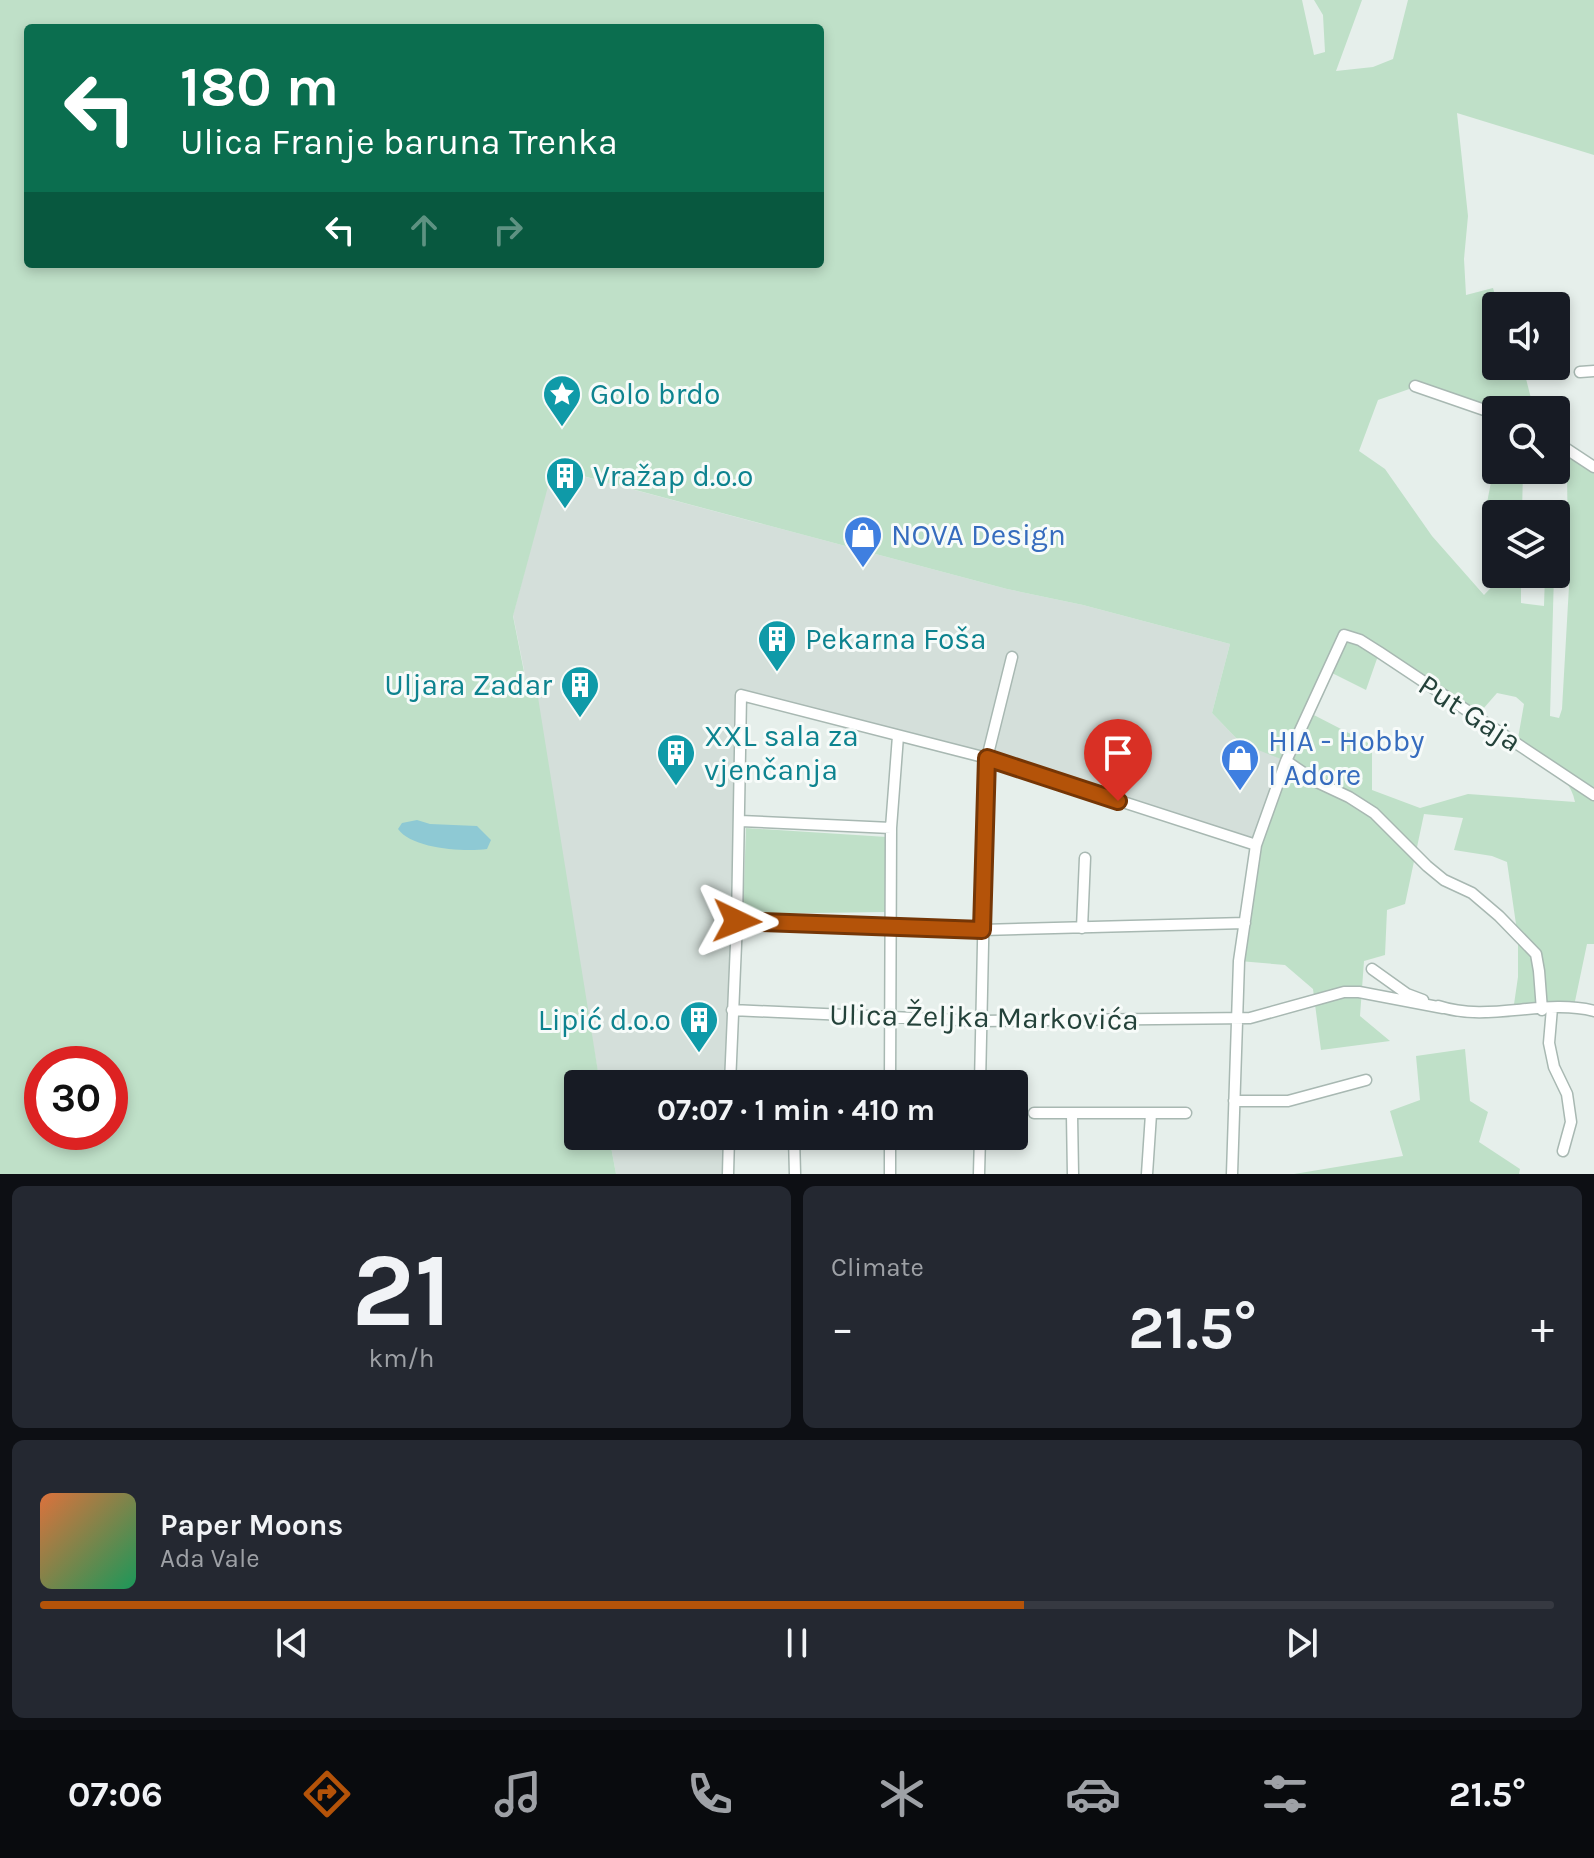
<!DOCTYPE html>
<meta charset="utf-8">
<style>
body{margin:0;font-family:Karla,sans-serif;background:#242831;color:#f1f3f6;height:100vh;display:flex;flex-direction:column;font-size:30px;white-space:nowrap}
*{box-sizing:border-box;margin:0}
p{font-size:26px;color:#9ea1a6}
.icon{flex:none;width:44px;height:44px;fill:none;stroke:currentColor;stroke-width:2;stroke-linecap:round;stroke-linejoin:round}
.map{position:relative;height:1174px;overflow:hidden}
.panel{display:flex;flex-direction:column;gap:12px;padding:12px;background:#0d0f14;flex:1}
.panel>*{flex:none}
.top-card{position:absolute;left:24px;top:24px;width:800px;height:244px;border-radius:8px;box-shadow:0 4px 12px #0003;background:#0b6e4f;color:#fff;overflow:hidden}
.tools{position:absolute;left:1482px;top:292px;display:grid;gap:16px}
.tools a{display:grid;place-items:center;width:88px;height:88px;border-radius:8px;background:#171b24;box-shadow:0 4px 12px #0003;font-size:40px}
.speed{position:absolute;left:24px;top:1046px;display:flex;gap:16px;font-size:40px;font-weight:700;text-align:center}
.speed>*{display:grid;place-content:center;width:104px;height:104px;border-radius:50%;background:#171b24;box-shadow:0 4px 12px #0003;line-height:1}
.speed .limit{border:12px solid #d22;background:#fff;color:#111}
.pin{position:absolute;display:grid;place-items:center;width:68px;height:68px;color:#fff;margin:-82px -34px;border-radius:50% 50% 50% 0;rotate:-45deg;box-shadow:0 0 8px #0007}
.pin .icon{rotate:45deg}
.me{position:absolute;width:88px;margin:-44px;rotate:92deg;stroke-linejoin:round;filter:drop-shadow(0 0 6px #0008)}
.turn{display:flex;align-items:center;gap:28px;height:168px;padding:0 24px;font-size:36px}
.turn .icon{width:104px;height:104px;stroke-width:2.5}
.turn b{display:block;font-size:56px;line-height:68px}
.lanes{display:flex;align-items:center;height:76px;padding:0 24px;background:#0003;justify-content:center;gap:40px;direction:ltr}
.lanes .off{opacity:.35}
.big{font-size:60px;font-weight:700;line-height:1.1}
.panel .tile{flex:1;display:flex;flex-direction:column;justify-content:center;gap:12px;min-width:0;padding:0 28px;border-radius:12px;background:#242831}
.panel .dial{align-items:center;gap:0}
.dial b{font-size:104px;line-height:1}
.song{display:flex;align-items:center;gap:24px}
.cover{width:96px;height:96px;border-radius:12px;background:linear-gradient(135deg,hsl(20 70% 55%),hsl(150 70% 35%))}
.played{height:8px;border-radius:4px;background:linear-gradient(90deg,#b45309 65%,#363941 65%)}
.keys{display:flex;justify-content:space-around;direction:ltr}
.heat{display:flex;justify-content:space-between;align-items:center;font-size:44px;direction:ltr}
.panel .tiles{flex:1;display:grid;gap:12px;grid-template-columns:1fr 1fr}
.tile:last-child{grid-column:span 2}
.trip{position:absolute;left:564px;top:1070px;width:464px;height:80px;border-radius:8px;background:#171b24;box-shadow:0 4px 12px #0003;font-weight:700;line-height:80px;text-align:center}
.dock{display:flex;height:128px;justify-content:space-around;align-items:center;background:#090b0e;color:#9ea1a6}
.dock .icon{width:56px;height:56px}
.dock .active{color:#b45309}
.dock b{font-size:36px;color:#f1f3f6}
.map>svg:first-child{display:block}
</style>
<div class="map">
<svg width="1594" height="1174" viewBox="0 0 1594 1174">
<rect width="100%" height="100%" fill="#e6efeb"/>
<!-- built -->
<path fill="#d4dfda" d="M 552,468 L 1007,589 L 1083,605 L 1230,644 L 1212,713 L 1236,738 L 1286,761 L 1256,845 L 987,758 L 742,696 L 730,1084 L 600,1084 L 555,824 L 513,615 Z
M 609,1136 L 729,1136 L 728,1174 L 616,1174 Z"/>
<!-- green -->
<path fill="#bfe0c8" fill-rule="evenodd" d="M 0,0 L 1302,0 L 1314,55 L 1325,52 L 1323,15 L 1314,0 L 1362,0 L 1336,71 L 1373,67 L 1393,59 L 1408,0 L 1594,0 L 1594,155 L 1457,113 L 1468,216 L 1464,259 L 1466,295 L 1493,288 L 1498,306 L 1496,306 L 1496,335 L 1489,336 L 1493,373 L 1524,371 L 1534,410 L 1496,410 L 1415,387 L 1378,400 L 1359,451 L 1385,469 L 1432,536 L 1484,595 L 1504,574 L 1521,574 L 1521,603 L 1544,606 L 1545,574 L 1554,574 L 1550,716 L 1559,718 L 1562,709 L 1569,586 L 1567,478 L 1561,469 L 1556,467 L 1556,448 L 1594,472 L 1594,944 L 1587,944 L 1574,1006 L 1513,1011 L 1518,977 L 1518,938 L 1507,862 L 1492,856 L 1454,850 L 1463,818 L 1424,814 L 1405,904 L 1387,910 L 1385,955 L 1364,961 L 1360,1016 L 1390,1041 L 1321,1050 L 1313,989 L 1285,965 L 1239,961 L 1256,845 L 1286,761 L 1248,746 L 1236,738 L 1212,713 L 1230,644 L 1083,605 L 1007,589 L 553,468 L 513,616 L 526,682 L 537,691 L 600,1084 L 578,1084 L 578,1136 L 609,1136 L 616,1174 L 0,1174 ZM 28,28 L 820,28 L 820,264 L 28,264 ZM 1379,653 L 1476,717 L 1497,693 L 1516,697 L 1524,704 L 1517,744 C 1540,759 1570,774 1575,802 L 1468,794 L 1420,808 L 1372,790 L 1372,745 L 1310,713 L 1328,671 L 1366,690 ZM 42,1064 L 110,1064 L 110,1132 L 42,1132 Z
M 1495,461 L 1496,470 L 1523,470 L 1522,514 L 1501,514 L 1487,503 Z
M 746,828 L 887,837 L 885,912 L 743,914 Z
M 1465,1049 L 1470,1101 L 1488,1112 L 1479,1142 L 1520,1169 L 1519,1174 L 1294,1174 L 1403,1156 L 1390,1111 L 1420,1100 L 1416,1056 Z"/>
<!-- water -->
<path fill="#8ec9d4" d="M 417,820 L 430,824 L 477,826 L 491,840 L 487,849 C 464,852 412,849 398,829 L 402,823 Z"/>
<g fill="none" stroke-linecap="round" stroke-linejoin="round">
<!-- street casing -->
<g stroke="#a8b8b2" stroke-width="13">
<path id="street" d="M 1580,372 L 1594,371
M 1415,386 L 1496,414
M 1556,442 L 1594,467
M 1286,761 L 1317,782 L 1349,797 L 1374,813 L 1427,866 L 1444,880 L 1472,893 L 1499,916 L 1536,954 L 1539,971 L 1542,1010
M 740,821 L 891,828
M 737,921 L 982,930 L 1245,923
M 1082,928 L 1085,858
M 1372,969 L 1407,994 L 1423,1000
M 1438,1006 C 1489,1023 1544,998 1594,1011
M 1552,1008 L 1549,1043 L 1554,1067 L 1567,1094 L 1571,1122 L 1563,1151
M 732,1010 L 981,1021 L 1250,1018 L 1344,992 L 1359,992 L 1443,1008
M 730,1084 L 737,921 L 741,695 L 987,758 L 1256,845
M 890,1084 L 891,828 L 898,736
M 980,1084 L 987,758 L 1012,657
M 1234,1101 L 1288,1101 L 1366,1080
M 1034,1113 L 1186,1113
M 1072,1115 L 1073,1174
M 794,1136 L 795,1174
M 728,1174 L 729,1136
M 890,1174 L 890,1136
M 979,1174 L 980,1136
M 1147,1174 L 1151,1114
M 1232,1174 L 1239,961 L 1256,845 L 1286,761 L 1344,635 L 1360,640 L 1379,652 L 1594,795"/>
</g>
<!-- street -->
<use href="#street" stroke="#fff" stroke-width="10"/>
</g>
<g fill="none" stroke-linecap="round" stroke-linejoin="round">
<!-- route casing -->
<g stroke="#753606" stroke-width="20">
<path id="route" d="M 737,921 L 982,930 L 987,758 L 1118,801"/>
</g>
<!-- route -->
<use href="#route" stroke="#b45309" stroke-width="14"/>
</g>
<!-- icons -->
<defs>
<g id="sight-pin" transform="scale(2)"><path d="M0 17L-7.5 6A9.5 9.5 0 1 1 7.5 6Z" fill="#0f9aa8" stroke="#f7fbf9"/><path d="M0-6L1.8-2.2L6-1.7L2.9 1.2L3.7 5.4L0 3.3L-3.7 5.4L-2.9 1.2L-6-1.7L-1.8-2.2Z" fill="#fff"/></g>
<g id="building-pin" transform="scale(2)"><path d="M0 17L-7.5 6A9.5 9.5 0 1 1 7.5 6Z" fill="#0f9aa8" stroke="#f7fbf9"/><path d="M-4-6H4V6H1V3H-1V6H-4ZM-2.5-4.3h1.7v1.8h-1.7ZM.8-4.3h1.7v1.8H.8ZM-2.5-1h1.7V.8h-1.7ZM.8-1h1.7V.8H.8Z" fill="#fff"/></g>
<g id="shop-pin" transform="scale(2)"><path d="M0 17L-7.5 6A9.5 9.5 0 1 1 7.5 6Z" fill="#3f7fe0" stroke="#f7fbf9"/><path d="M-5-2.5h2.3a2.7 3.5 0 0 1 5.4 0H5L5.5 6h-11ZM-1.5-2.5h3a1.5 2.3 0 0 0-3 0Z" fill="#fff"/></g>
</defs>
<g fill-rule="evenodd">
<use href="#sight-pin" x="562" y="394"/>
<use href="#building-pin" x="565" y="476"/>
<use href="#shop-pin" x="863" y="535"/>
<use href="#building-pin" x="777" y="639"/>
<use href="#building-pin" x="580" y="685"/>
<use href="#building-pin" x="676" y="753"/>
<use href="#shop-pin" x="1240" y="758"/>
<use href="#building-pin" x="699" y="1020"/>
</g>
<g text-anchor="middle" stroke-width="6" stroke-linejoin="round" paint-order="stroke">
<!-- culture labels -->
<g font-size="30" fill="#0d838f" stroke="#f7fbf9" text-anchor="start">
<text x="590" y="404">Golo brdo</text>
<text x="593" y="486">Vražap d.o.o</text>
<text x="805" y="649">Pekarna Foša</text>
<text x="552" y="695" text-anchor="end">Uljara Zadar</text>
<text x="704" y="746">XXL sala za<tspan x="704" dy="34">vjenčanja</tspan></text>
<text x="671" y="1030" text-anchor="end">Lipić d.o.o</text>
</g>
<!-- shop labels -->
<g font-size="30" fill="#366cbe" stroke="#f7fbf9" text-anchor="start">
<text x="891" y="545">NOVA Design</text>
<text x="1268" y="751">HIA - Hobby<tspan x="1268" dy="34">I Adore</tspan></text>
</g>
<!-- street labels -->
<g font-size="30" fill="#24423a" stroke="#f7fbf9">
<text transform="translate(1470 713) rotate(33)" y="10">Put Gaja</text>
<text transform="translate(984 1017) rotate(1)" y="10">Ulica Željka Markovića</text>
</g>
</g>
</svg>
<div class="tools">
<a><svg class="icon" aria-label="sound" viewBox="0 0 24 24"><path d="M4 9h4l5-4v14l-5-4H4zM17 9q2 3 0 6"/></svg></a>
<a><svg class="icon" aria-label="search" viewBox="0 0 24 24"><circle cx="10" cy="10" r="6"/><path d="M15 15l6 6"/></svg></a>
<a><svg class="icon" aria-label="layers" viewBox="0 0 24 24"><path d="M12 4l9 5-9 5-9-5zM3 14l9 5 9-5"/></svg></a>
</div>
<div class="speed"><div class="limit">30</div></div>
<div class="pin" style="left:1118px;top:801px;background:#d93025"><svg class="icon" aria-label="arrive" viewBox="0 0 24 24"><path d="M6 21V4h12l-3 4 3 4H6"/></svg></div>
<svg class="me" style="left:737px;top:921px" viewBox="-20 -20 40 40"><path d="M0-17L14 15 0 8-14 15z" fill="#b45309" stroke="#fff" stroke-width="4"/></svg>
<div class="trip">07:07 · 1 min · 410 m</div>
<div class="top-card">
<div class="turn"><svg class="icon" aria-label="left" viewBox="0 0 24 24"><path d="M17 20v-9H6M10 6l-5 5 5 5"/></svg><div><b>180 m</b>Ulica Franje baruna Trenka</div></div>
<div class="lanes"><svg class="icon" aria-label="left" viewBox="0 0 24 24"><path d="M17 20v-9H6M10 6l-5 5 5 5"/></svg><svg class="icon off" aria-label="ahead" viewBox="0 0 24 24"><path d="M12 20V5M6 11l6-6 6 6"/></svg><svg class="icon off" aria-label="right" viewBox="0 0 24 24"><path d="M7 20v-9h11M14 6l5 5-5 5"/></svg></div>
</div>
</div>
<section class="panel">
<div class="tiles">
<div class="tile dial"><b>21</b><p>km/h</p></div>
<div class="tile"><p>Climate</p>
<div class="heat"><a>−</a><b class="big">21.5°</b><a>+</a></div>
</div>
<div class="tile">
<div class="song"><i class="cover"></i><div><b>Paper Moons</b><p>Ada Vale</p></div></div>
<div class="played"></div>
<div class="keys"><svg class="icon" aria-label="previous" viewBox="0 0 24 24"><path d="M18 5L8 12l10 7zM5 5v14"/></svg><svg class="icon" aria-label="pause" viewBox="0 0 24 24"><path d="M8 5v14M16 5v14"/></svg><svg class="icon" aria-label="next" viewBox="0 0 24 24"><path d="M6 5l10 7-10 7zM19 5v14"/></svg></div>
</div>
</div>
</section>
<nav class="dock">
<b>07:06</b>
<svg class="icon active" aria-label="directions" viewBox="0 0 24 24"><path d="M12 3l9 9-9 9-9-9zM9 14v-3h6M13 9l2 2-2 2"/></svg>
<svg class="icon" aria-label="music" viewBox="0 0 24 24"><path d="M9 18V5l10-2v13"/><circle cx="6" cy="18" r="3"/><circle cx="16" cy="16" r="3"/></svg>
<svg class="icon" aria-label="phone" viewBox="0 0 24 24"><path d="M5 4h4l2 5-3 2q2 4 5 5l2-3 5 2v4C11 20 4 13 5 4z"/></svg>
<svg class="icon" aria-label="climate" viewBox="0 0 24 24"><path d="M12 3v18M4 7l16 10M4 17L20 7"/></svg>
<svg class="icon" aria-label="car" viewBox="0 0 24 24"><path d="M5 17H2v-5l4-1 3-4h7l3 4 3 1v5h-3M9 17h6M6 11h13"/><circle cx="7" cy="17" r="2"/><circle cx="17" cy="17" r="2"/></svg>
<svg class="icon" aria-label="filters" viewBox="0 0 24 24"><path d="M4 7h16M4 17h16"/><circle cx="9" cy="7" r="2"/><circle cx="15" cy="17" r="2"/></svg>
<b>21.5°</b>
</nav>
